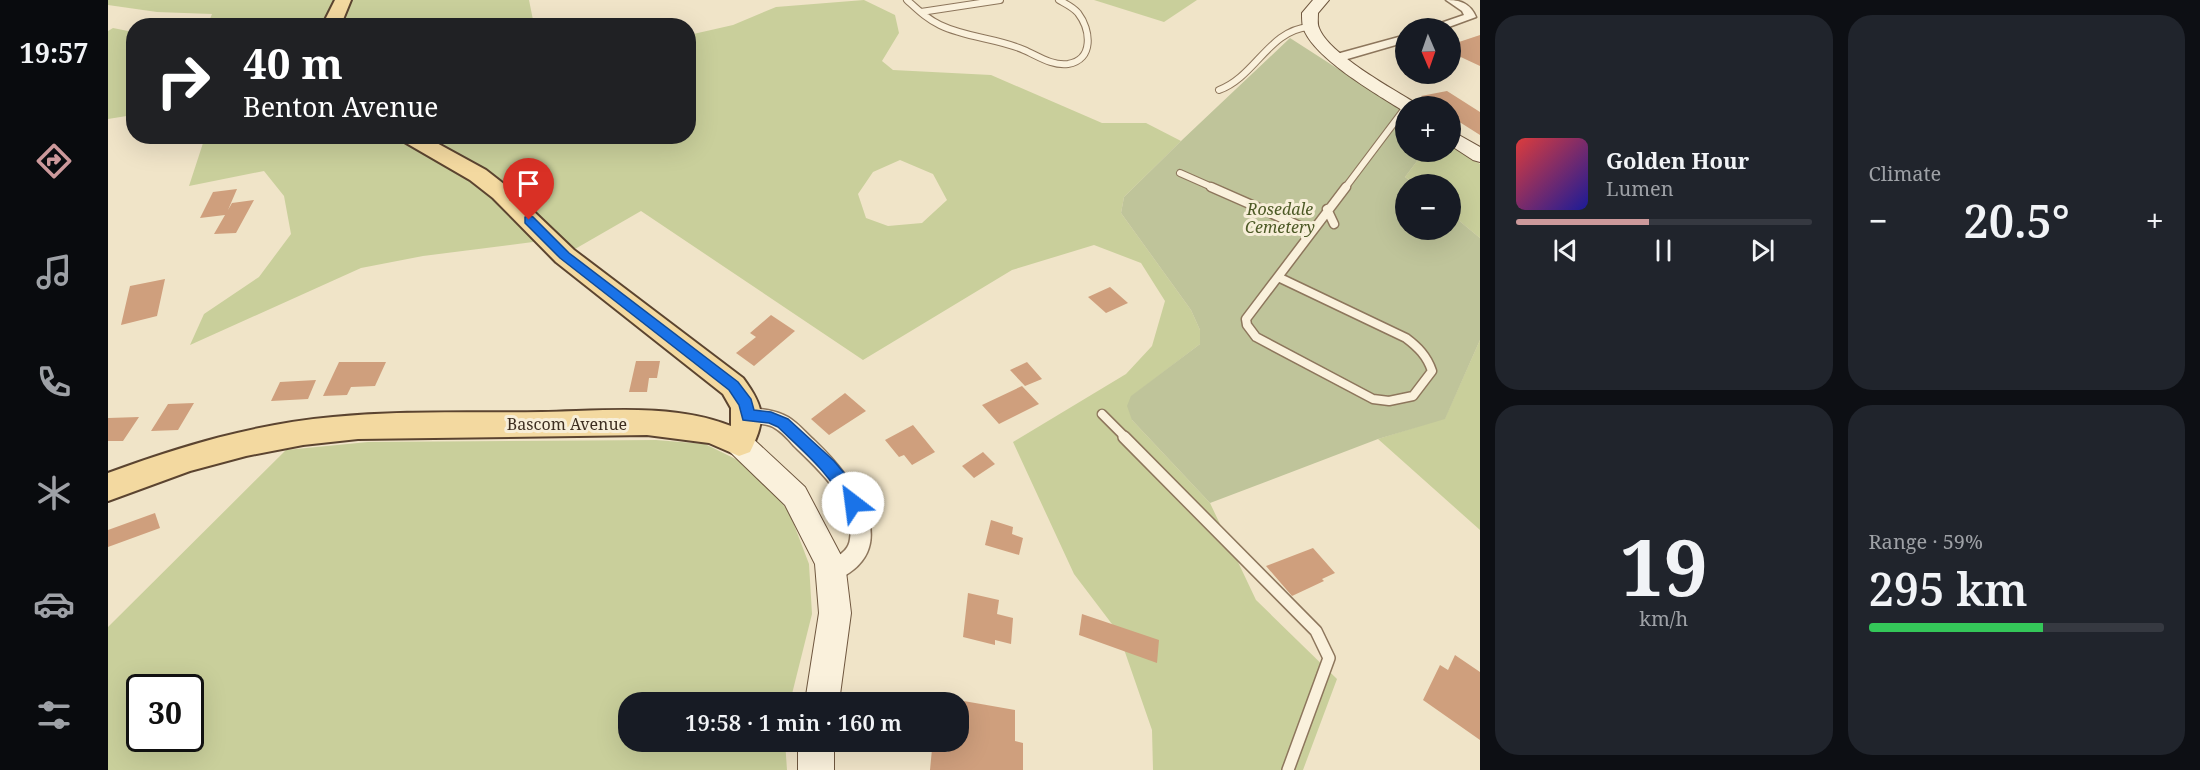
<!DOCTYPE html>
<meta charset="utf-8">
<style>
body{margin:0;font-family:"Noto Serif",serif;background:#20242c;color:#f1f3f6;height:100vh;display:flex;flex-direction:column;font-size:22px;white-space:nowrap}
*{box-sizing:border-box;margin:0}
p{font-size:20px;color:#9ea1a6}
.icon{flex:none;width:33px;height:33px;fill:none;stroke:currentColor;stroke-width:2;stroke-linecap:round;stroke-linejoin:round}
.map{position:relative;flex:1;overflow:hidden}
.drawer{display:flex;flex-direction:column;gap:15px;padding:15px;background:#0d0f14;width:720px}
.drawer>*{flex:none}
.guide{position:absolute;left:18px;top:18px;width:570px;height:126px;border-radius:24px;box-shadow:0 6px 24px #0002;background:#202124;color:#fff;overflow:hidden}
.needle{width:39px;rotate:178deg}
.controls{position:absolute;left:1287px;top:18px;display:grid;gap:12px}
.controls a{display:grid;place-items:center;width:66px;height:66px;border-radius:50%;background:#171b24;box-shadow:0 6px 24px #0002;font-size:30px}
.speed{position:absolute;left:18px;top:674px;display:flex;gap:12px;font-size:30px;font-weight:700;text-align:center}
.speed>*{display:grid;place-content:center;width:78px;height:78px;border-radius:50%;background:#171b24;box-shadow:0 6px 24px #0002;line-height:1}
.speed .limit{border:3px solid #111;border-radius:9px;background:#fff;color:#111}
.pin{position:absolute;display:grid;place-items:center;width:51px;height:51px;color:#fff;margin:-62px -26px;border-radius:50% 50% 50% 0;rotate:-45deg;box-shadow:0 0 6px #0007}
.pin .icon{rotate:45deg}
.me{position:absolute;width:66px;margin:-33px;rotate:330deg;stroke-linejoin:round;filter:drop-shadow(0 0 4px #0008)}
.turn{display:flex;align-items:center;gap:21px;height:126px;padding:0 18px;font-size:27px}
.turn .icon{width:78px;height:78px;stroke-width:2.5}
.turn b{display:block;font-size:42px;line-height:51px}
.big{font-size:45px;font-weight:600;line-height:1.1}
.drawer .card{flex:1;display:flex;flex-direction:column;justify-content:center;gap:9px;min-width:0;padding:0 21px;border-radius:24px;background:#20242c}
.drawer .dial{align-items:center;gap:0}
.dial b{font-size:78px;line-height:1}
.song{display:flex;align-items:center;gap:18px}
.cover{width:72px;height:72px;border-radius:9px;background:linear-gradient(135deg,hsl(0 70% 55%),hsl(240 70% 35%))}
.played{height:6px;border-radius:3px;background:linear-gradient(90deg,#cc999b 45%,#363941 45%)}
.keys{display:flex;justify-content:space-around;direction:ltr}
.heat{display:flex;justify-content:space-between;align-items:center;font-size:33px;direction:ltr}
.charge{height:9px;border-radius:4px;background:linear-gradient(90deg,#34c759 59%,#363941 0)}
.drawer .tiles{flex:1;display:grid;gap:15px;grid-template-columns:repeat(2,1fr)}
.trip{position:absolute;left:510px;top:692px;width:351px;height:60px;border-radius:24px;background:#171b24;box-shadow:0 6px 24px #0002;font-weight:600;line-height:60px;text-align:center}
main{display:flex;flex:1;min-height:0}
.menu{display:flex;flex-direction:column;width:108px;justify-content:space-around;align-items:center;background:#090b0e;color:#9ea1a6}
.menu .icon{width:42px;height:42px}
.menu .current{color:#cc999b}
.menu b{font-size:27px;color:#f1f3f6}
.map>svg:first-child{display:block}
</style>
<main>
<nav class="menu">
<b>19:57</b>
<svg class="icon current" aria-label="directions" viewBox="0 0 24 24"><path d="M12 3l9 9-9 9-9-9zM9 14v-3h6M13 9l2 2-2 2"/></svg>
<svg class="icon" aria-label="music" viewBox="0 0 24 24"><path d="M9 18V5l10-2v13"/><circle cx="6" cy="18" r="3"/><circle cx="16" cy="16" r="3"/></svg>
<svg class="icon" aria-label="phone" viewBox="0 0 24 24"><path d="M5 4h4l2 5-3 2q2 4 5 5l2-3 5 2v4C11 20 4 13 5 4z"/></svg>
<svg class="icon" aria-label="climate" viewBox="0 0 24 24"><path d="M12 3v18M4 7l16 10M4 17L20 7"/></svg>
<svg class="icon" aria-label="car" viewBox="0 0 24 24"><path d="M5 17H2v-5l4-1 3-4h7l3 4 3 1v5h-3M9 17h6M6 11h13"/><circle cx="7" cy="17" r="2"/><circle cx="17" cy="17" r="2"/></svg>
<svg class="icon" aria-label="filters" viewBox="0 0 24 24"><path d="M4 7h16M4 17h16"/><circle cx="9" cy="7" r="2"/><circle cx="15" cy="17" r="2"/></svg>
</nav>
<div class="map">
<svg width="1372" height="770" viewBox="0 0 1372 770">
<rect width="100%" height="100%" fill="#f0e4c8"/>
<!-- green -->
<path fill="#c9cf9b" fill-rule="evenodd" d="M 0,0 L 421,0 L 426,25 L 99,26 L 104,14 L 49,12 L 0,5 Z
M 756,0 L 787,15 L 791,33 L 774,61 L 785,70 L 883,75 L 994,123 L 1038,123 L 1073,141 L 1016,197 L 1013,213 L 1083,310 L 1092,330 L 1092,344 L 1024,396 L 1024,420 L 1102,503 L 1148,600 L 1229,679 L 1195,770 L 1045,770 L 1044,730 L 1010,632 L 966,574 L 905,442 L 1018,374 L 1044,346 L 1057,301 L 1033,263 L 986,245 L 904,270 L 755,360 L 533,211 L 467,249 L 447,231 L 425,242 L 315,256 L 253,268 L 82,345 L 96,314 L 151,277 L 183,234 L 176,196 L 156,171 L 81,186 L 97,137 L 580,136 L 581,35 L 625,25 L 668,7 ZM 792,160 L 825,174 L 839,200 L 814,223 L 780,226 L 758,218 L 750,194 L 765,172 Z
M 986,0 L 1089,0 L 1056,22 Z
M 5,28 L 25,32 L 25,115 L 0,119 L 0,31 Z
M 1343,143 L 1372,164 L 1372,238 L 1343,214 L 1342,184 L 1307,184 L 1297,177 L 1316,152 L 1342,152 Z
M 1372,340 L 1372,530 L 1270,439 L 1337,418 Z
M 548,440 L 597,444 L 650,470 L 682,514 L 701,564 L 704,614 L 682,702 L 520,702 L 520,741 L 677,741 L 679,770 L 0,770 L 0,627 L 178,450 L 260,442 ZM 32,687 L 82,687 L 82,738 L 32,738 Z"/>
<!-- cemetery -->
<path fill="#bfc49a" d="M 1182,38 L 1297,112 L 1298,152 L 1316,152 L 1297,177 L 1306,184 L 1298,184 L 1298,230 L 1342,230 L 1343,214 L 1372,238 L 1372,340 L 1337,419 L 1270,439 L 1102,503 L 1024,420 L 1019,406 L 1023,396 L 1092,344 L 1092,330 L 1083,310 L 1013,213 L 1016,197 L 1073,141 Z"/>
<!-- building -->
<path fill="#cf9f7d" d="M 1372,35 L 1372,66 L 1342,52 L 1342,45 Z
M 1339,91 L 1372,112 L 1372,135 L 1342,116 L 1342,106 L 1328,106 L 1313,96 Z
M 129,189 L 120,210 L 124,203 L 146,200 L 128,233 L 106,234 L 117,215 L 92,218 L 105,192 Z
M 57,279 L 49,316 L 13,325 L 22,286 Z
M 1002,287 L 1020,303 L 998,313 L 980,297 Z
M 663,315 L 687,331 L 646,366 L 628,353 L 648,337 L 642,333 Z
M 528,361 L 552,361 L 549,378 L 541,378 L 539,392 L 521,392 Z
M 231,362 L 278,362 L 267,386 L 243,387 L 239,395 L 215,396 Z
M 919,362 L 934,379 L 917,386 L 902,370 Z
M 208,380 L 200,399 L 163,401 L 172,382 Z
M 914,386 L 931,404 L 891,424 L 874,405 Z
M 737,393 L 758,411 L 721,435 L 703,419 Z
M 86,403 L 70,430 L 43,431 L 60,404 Z
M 31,417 L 15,441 L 0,441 L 0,418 Z
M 805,425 L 827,452 L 804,465 L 796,455 L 791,457 L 777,440 Z
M 875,452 L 887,464 L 866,478 L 854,466 Z
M 47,513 L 52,528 L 0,547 L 0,530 Z
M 883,520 L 905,527 L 904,534 L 915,538 L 911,555 L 877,545 Z
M 1205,548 L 1227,573 L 1214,579 L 1216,581 L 1184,596 L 1158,566 Z
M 860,593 L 891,600 L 889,614 L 905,618 L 903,644 L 887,640 L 887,645 L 855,637 Z
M 974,614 L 1051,640 L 1049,663 L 971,635 Z
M 1347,655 L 1372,672 L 1372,740 L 1315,700 L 1332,665 L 1340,670 Z
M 850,700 L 907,710 L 907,741 L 915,743 L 915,770 L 822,770 L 824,749 L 840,752 L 841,741 L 850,741 Z"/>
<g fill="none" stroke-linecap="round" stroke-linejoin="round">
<!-- lane-far2 casing -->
<g stroke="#8d765c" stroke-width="8">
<path id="lane-far2" d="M 799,0 C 810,10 819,19 832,25 C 859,38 889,38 916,50 C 930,56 944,66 960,64 C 986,60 983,30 970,13 C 965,7 958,4 951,0
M 813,12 L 892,0
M 1111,90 C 1147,77 1161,30 1201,27
M 1072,173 L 1106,188
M 1237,188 L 1298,107"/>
</g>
<!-- lane-far1 casing -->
<g stroke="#8d765c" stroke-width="11">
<path id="lane-far1" d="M 1103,187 L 1203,231
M 1219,209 L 1226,224
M 1170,277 L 1298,338 C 1310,347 1319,356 1324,371 L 1305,396 L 1281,401 L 1265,399 L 1148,337 L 1139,325 L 1138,319 L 1238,187
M 994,414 L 1018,438"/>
</g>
<!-- lane casing -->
<g stroke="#8d765c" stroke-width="14">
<path id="lane" d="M 1016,437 L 1208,631 L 1221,658 L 1180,770"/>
</g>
<!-- street casing -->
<g stroke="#8d765c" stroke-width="3">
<path id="street" d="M 1338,0 C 1352,0 1362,3 1368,17 L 1338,28 L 1323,28 L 1324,26 L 1356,15 L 1354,11 Z
M 1298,35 L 1298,42 L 1229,62 L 1223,58 L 1225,55 Z
M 640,408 C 654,409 667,410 680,417 C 690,423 698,433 707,441 C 747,479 801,552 723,582 L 715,579 L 712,572 C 719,557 740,557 742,539 C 748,503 710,469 686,446 C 680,439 674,432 665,427 C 656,422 644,425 633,421 L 631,416 L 633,411 Z"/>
</g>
<!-- secondary casing -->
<g stroke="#6f573f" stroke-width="2">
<path id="secondary" d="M 1205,0 L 1221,0 L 1210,13 C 1210,18 1209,24 1211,28 C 1220,53 1283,88 1306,102 L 1309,106 L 1298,106 L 1298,111 L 1294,110 C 1267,93 1204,57 1195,27 C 1194,23 1194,17 1194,13 Z
M 1342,130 L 1372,147 L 1372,162 L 1365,160 L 1342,145 Z
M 631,432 L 641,435 L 697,487 L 737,563 L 743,613 L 731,702 L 697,702 L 711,613 L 707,564 L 677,505 L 621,451 L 617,443 L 621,435 Z
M 690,741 L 726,741 L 726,770 L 690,770 Z"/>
</g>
<!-- primary casing -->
<g stroke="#5b4430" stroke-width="4">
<path id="primary" d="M 227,0 L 243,0 L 234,22 L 236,26 L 218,26 L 216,22 Z
M 290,136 L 316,136 L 378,170 L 401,188 L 466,250 L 635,378 C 657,408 658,419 642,452 L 631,456 L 601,443 L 539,435 L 250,439 L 195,445 L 138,456 L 82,471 L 0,501 L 0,473 C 73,446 147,424 225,417 C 294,410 364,413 434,412 C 496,411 564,403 623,426 L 623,408 L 615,394 L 448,262 L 385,198 L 362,180 L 293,140 Z"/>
</g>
<!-- lane-far2 -->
<use href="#lane-far2" stroke="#faf1dc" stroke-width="6"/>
<!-- lane-far1 -->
<use href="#lane-far1" stroke="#faf1dc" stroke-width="8"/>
<!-- lane -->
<use href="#lane" stroke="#faf1dc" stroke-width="11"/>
<!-- street -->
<use href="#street" fill="#faf1dc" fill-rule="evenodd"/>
<!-- secondary -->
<use href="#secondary" fill="#faf1dc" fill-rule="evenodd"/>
<!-- primary -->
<use href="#primary" fill="#f3d9a0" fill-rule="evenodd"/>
</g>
<!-- route -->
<path fill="#1a73e8" stroke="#114b97" stroke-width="1.5" d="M 421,216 L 425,217 L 461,253 L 630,382 L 643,399 L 646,410 L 663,412 L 680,419 L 726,461 L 741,479 L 752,503 L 750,508 L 745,510 L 739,508 C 723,474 696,452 670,427 L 661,423 L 635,420 L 631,405 L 621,390 L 452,258 L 417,223 L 417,217 Z"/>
<g text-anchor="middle" stroke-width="6" stroke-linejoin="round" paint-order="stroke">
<!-- park labels -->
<g font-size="16" font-style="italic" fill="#4d5a26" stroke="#f7eed8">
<text x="1172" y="215">Rosedale<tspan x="1172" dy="18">Cemetery</tspan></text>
</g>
<!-- street labels -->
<g font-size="16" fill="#3d2e20" stroke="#f7eed8">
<text x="459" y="430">Bascom Avenue</text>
</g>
</g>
</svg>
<div class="controls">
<a><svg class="needle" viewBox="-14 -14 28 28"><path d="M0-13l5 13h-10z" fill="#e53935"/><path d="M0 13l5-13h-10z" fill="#9ea1a6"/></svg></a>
<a>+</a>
<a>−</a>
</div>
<div class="speed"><div class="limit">30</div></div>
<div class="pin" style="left:421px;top:220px;background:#d93025"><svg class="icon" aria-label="arrive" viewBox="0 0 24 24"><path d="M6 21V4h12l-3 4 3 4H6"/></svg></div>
<svg class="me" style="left:745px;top:503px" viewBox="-20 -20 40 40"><circle r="19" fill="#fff"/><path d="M0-13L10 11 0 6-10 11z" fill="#1a73e8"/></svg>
<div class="trip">19:58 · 1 min · 160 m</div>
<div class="guide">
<div class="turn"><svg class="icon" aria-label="right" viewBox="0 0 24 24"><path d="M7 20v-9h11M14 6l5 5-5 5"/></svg><div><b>40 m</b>Benton Avenue</div></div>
</div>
</div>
<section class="drawer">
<div class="tiles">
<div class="card">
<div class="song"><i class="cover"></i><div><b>Golden Hour</b><p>Lumen</p></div></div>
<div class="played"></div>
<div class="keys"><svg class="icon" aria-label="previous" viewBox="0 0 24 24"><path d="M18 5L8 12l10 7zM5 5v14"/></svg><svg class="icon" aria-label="pause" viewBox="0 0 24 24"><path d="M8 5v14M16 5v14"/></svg><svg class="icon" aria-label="next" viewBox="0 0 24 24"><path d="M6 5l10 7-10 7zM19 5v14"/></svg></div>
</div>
<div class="card"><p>Climate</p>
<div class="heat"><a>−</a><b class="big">20.5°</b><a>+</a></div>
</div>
<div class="card dial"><b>19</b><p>km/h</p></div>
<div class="card"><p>Range · 59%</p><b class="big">295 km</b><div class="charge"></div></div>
</div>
</section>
</main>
